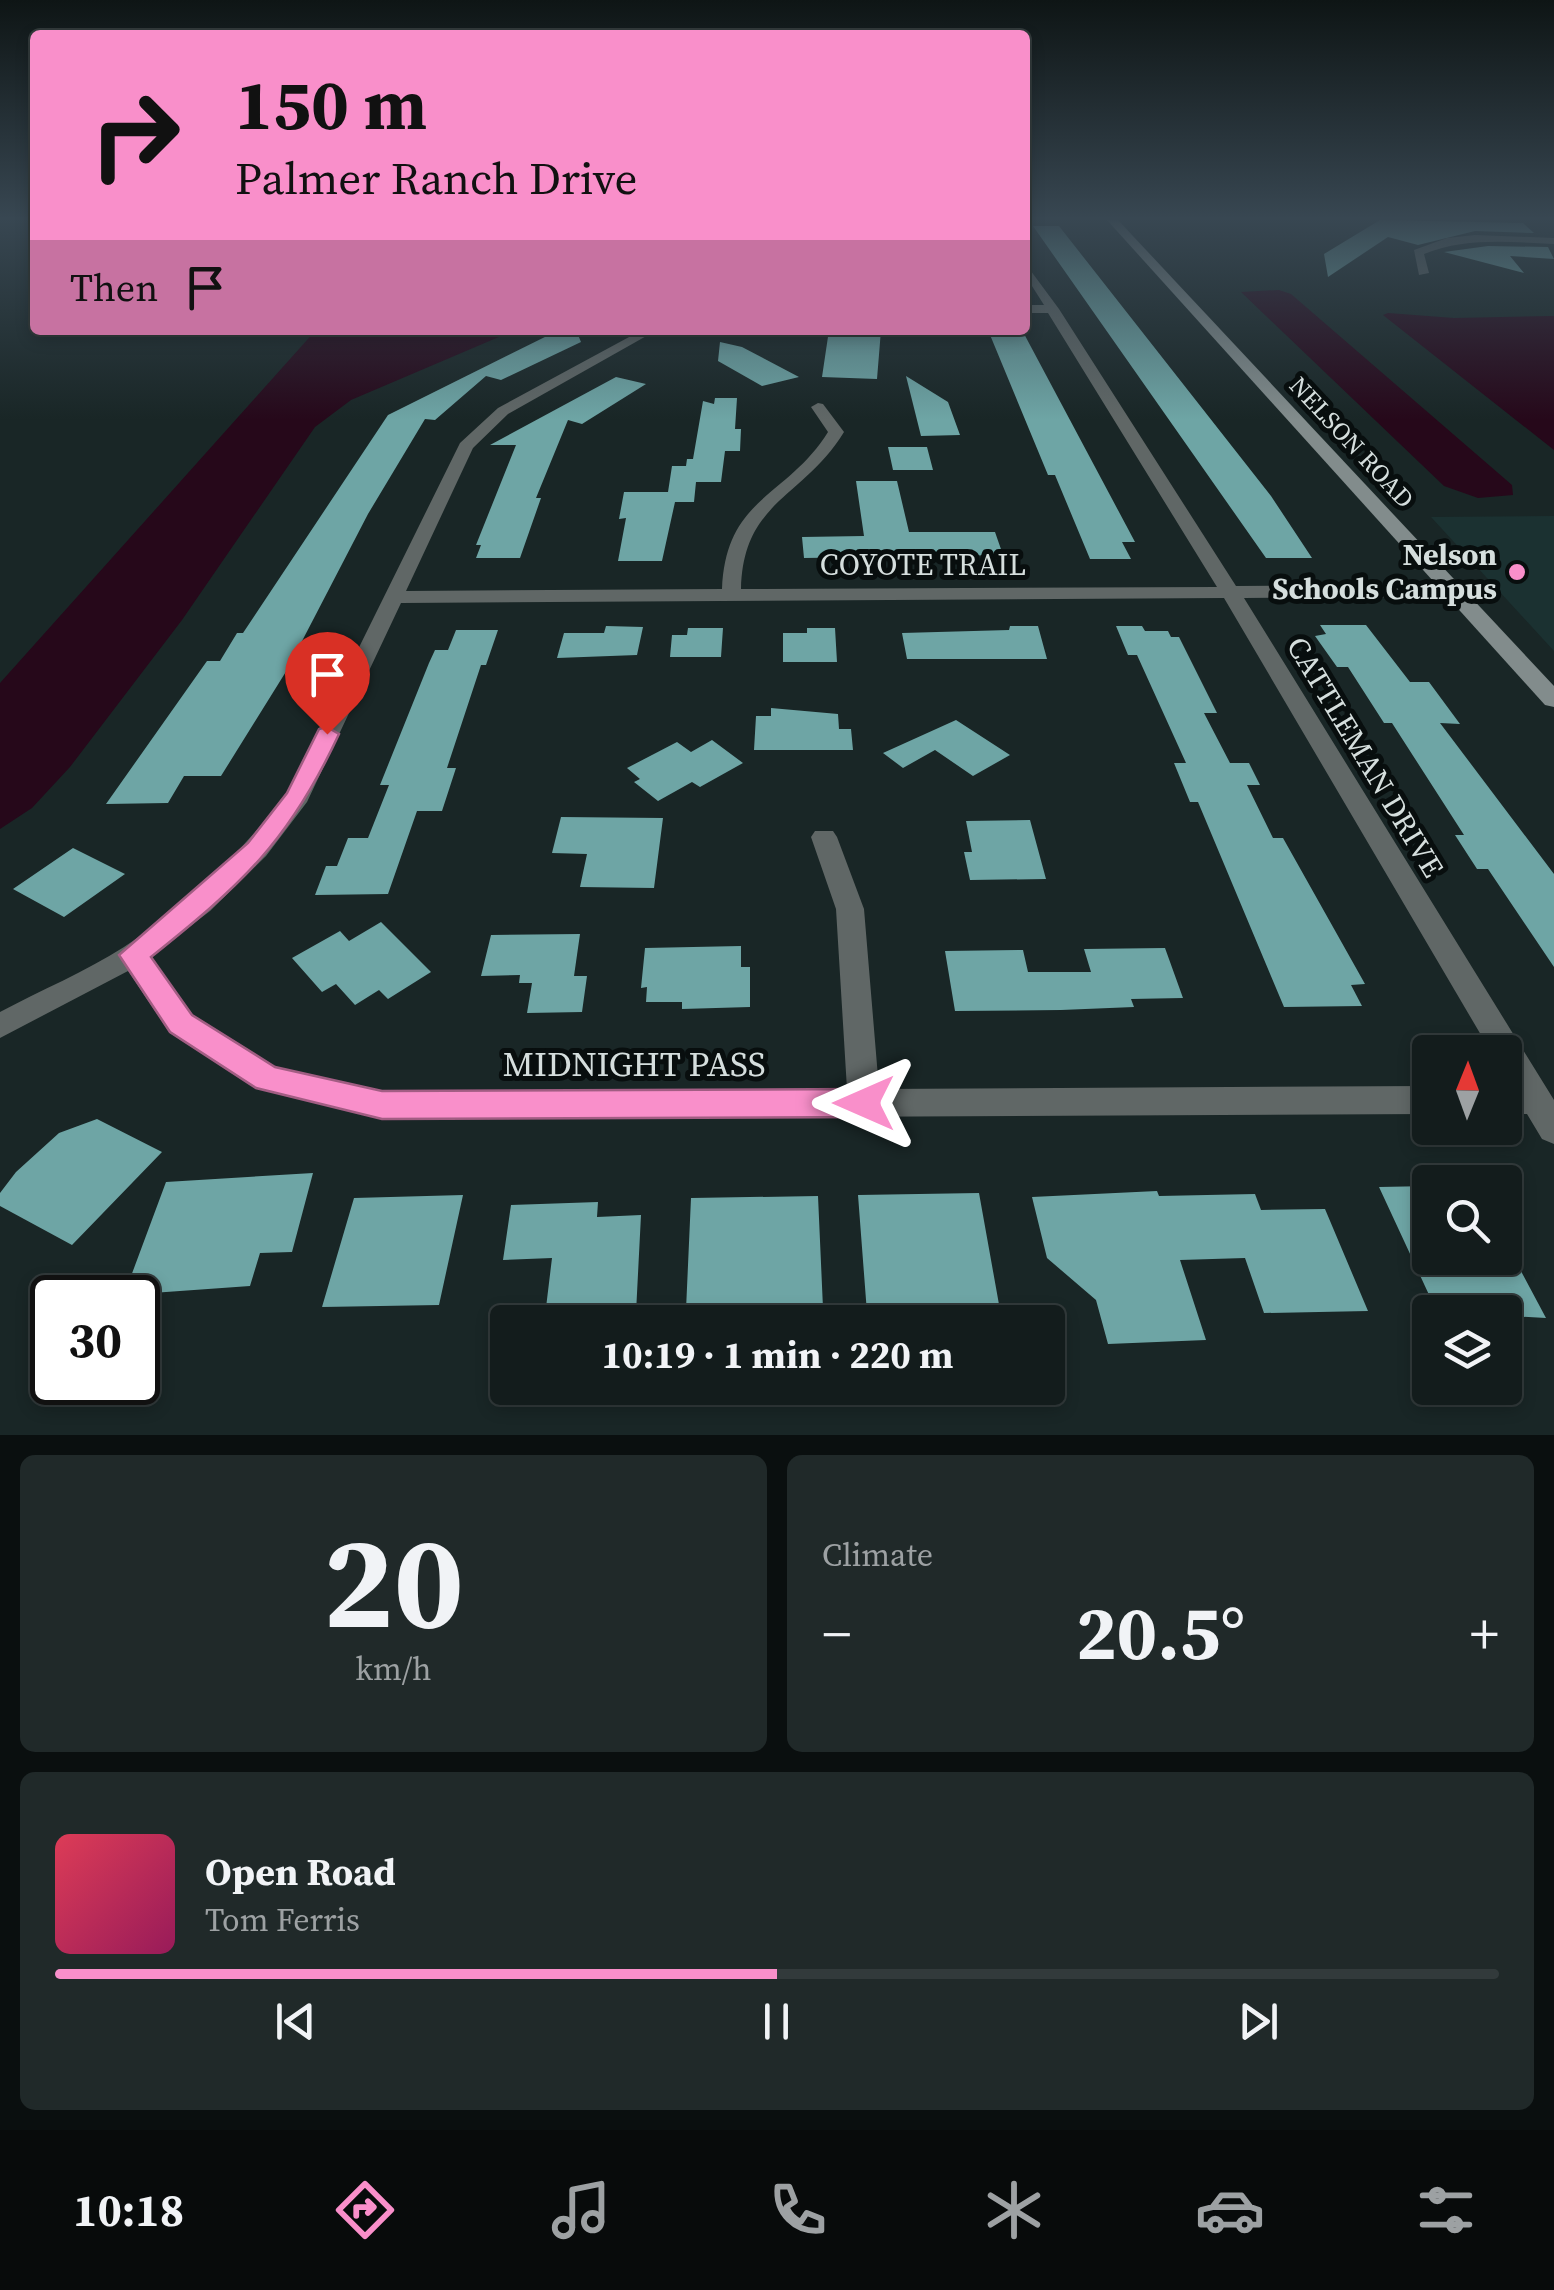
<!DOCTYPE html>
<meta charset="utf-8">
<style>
body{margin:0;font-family:"Source Serif 4",serif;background:#202929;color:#f1f3f6;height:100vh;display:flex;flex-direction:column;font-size:38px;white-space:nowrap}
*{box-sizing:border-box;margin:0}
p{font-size:32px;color:#9da1a3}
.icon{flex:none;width:55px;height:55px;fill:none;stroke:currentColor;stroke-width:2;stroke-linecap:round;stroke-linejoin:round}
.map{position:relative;height:1435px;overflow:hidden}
.sheet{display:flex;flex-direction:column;gap:20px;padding:20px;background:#0a0f0f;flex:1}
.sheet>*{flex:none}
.guide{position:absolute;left:30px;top:30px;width:1000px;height:305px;border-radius:10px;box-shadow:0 5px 15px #0003,0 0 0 2px #323a3b;background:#f98fca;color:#111;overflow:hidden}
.needle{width:65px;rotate:1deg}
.buttons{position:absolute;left:1412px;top:1035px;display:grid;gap:20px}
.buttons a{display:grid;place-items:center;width:110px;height:110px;border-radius:10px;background:#131c1c;box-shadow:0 5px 15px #0003,0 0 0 2px #323a3b;font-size:50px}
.speed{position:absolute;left:30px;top:1275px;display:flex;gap:20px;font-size:50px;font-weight:700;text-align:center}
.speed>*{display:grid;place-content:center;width:130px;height:130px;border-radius:50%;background:#131c1c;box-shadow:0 5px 15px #0003,0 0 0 2px #323a3b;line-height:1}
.speed .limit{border:5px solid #111;border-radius:15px;background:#fff;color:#111}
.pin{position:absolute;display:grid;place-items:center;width:85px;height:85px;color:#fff;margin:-102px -42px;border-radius:50% 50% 50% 0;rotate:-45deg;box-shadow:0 0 10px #0007}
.pin .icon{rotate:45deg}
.me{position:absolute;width:110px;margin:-55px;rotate:270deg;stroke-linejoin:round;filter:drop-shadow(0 0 8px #0008)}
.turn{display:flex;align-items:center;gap:35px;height:210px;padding:0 40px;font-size:45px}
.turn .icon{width:130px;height:130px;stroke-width:2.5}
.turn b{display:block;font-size:70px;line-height:85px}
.then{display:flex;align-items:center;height:95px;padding:0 40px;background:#0003;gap:20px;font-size:38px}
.big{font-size:75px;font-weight:700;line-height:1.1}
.sheet .tile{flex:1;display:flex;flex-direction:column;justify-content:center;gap:15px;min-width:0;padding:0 35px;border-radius:15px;background:#202929}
.sheet .dial{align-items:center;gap:0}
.dial b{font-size:130px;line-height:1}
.song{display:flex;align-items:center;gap:30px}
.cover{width:120px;height:120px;border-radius:15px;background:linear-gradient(135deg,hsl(350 70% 55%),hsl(330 70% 35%))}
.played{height:10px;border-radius:5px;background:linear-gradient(90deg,#f98fca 50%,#323a3b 50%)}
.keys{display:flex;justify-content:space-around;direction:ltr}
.heat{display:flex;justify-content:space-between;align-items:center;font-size:55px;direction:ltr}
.sheet .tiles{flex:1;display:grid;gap:20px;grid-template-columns:1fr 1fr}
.tile:last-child{grid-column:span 2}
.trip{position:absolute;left:490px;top:1305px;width:575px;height:100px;border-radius:10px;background:#131c1c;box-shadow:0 5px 15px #0003,0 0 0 2px #323a3b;font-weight:700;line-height:100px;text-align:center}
.menu{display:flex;height:160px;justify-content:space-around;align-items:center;background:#080b0b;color:#9da1a3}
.menu .icon{width:70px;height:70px}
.menu .current{color:#f98fca}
.menu b{font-size:45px;color:#f1f3f6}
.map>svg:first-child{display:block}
</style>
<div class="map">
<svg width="1554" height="1435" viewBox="0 0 1554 1435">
<rect width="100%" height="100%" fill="#192626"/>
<!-- built -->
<path fill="#1b3131" d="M 1554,516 L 1554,651 L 1431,517 Z"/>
<!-- water -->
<path fill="#26081a" d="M 1279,290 L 1291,294 L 1512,485 L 1513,495 L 1478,498 L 1444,486 L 1241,292 Z
M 1388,313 L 1454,318 L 1554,316 L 1554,450 L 1383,315 Z
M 316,330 L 515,330 L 351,400 L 315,427 L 182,620 L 70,767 L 32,808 L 0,829 L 0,683 Z"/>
<!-- building -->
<path fill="#6ea5a5" d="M 1380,220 L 1523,223 L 1534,233 L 1475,231 L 1418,245 L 1388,237 L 1328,277 L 1324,254 Z
M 1033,226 L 1059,226 L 1271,496 L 1312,558 L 1266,558 Z
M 1488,246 L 1548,247 L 1554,259 L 1510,256 L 1524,273 L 1444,252 Z
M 559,330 L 576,330 L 581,342 L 501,380 L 486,376 L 435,420 L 425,419 L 368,514 L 287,670 L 221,776 L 184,776 L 168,803 L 106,804 L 207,661 L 220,661 L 237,633 L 243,633 L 388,415 Z
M 829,330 L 881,330 L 877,379 L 822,377 Z
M 988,330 L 1022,330 L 1135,542 L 1122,542 L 1131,559 L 1090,559 L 1055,475 L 1048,475 Z
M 720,342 L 742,347 L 799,377 L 762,386 L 718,361 Z
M 906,376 L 948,402 L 960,435 L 921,436 Z
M 616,377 L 646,384 L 582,424 L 568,420 L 536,498 L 541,498 L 520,558 L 476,558 L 481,545 L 476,545 L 516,445 L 490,445 Z
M 715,398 L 737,398 L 735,429 L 741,429 L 740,451 L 725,451 L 721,482 L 696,482 L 694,502 L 675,502 L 662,561 L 618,561 L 626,518 L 619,519 L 624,492 L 668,492 L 672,466 L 686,466 L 687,459 L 693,459 L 703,401 L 714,404 Z
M 888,447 L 927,447 L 933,470 L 893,470 Z
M 856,481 L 897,481 L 909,532 L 995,532 L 1003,555 L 804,558 L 802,537 L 864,536 Z
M 1320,625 L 1366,625 L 1410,682 L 1429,682 L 1460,724 L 1440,723 L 1554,874 L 1554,967 L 1488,869 L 1477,869 L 1455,835 L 1464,835 L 1392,723 L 1384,723 L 1348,667 L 1337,667 L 1315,636 L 1326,634 Z
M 606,626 L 643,627 L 637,655 L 557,658 L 564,633 L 604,633 Z
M 1010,626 L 1038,626 L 1047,659 L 907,659 L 902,633 L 1009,630 Z
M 1116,626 L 1142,626 L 1145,631 L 1168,631 L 1171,637 L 1179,637 L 1217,713 L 1204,713 L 1230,763 L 1249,763 L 1260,785 L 1247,785 L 1273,838 L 1283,838 L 1365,984 L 1351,985 L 1362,1006 L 1284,1007 L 1198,802 L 1190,802 L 1174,763 L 1186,763 L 1137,655 L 1128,655 Z
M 688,628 L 723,628 L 721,657 L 670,657 L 672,635 L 687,635 Z
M 807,628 L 835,628 L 837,662 L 783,662 L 783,633 L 807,633 Z
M 456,630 L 498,630 L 486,665 L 481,665 L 447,768 L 456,768 L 442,811 L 417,811 L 388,894 L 315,895 L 326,866 L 337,866 L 348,838 L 368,838 L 389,785 L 380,785 L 429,663 L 435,650 L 448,650 Z
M 771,708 L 838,714 L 839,729 L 851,729 L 853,750 L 754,750 L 756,716 L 771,716 Z
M 956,720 L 1010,755 L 973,776 L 935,750 L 903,768 L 883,753 Z
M 712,740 L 743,763 L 700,787 L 692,782 L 658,801 L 634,782 L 640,779 L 627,768 L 677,742 L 691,752 Z
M 561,817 L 663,818 L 654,888 L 580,887 L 587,854 L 552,853 Z
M 1030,820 L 1046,879 L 970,880 L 964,852 L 972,852 L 966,821 Z
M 73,848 L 125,874 L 64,917 L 13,889 Z
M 381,922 L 431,972 L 388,999 L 379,990 L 355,1005 L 336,984 L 322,992 L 292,958 L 340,931 L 349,941 Z
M 580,934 L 574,976 L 587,976 L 582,1012 L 527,1013 L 532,983 L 519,983 L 520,975 L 481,976 L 491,935 Z
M 741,946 L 741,967 L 750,967 L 750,1007 L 682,1009 L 682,1002 L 646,1002 L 647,987 L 641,988 L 645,948 Z
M 1165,948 L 1183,998 L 1131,999 L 1134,1007 L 1061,1010 L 955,1011 L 945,951 L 1023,950 L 1028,972 L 1091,972 L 1084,949 Z
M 97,1119 L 162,1152 L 72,1245 L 0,1206 L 0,1193 L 16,1172 L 59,1133 Z
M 313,1173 L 292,1252 L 260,1253 L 250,1286 L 124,1295 L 166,1182 Z
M 1430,1186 L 1430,1258 L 1514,1258 L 1546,1318 L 1437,1312 L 1379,1187 Z
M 1157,1191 L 1159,1196 L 1255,1194 L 1261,1210 L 1325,1209 L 1368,1311 L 1264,1313 L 1245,1258 L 1180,1260 L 1206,1340 L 1108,1344 L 1096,1300 L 1047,1258 L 1032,1197 Z
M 979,1193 L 1000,1310 L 867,1313 L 858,1195 Z
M 463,1195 L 439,1305 L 322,1307 L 354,1198 Z
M 818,1196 L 823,1308 L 686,1310 L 691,1198 Z
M 598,1202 L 597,1217 L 641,1215 L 636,1313 L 545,1316 L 552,1258 L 503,1260 L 511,1205 Z"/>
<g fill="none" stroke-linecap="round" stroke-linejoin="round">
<!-- street -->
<path fill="#606766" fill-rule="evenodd" d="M 1475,235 L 1554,238 L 1554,244 C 1509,242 1466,237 1424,254 L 1429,273 L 1419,275 L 1414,250 L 1447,238 Z
M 1025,263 L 1059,309 L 1236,586 L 1454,585 L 1464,591 L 1454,597 L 1244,598 L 1554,1100 L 1554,1144 L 1542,1139 L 1527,1114 L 1505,1114 L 1505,1086 L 1511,1086 L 1505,1076 L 1505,1052 L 1491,1052 L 1224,598 L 401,603 L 307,802 L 266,856 L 210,911 L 150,957 L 192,1015 L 275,1067 L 382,1091 L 847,1089 L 836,909 L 811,837 L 815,831 L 833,831 L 837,837 L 864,909 L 879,1089 L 1430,1086 L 1430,1114 L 382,1119 L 256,1088 L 170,1033 L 128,971 L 0,1038 L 0,1012 C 41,990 85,972 124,947 C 188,905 241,853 287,793 L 460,443 L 498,408 L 642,330 L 657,330 L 508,414 L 473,448 L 406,591 L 722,589 C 726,496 787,498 828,432 L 811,407 L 818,403 L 823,404 L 844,432 C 804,498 743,500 741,589 L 1217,587 L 1048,313 L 1025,313 L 1025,305 L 1044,305 L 1025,275 Z"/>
<!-- secondary -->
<path fill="#828c8c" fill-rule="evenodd" d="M 1107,220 L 1118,220 L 1554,686 L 1554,707 L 1545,705 Z"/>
</g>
<!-- sky -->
<linearGradient id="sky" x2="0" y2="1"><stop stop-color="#0e1515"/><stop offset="0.52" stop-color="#384752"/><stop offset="1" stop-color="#384752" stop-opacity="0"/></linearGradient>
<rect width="1554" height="420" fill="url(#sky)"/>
<!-- route -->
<path fill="#f98fca" stroke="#a25d83" stroke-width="2.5" d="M 327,727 L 339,734 C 289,842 241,885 151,957 L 192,1015 L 275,1067 L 382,1091 L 864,1089 L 875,1093 L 880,1103 L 875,1113 L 864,1117 L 382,1119 L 256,1088 L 170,1032 L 119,955 L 248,843 L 287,793 L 319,729 Z"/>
<!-- markers -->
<circle fill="#f98fca" stroke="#080e0e" stroke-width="4" cx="1517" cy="572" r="10"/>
<g text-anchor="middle" stroke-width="10" stroke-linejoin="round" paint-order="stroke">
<!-- far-street labels -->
<g font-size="25" fill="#d5dedd" stroke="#080e0e">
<text transform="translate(1352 442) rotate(47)" y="9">NELSON ROAD</text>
</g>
<!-- poi labels -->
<g font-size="30" font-weight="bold" fill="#d5dedd" stroke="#080e0e" text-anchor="end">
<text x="1497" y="565">Nelson<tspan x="1497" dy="34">Schools Campus</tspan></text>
</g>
<!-- street labels -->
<g font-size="30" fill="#d5dedd" stroke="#080e0e">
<text x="923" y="575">COYOTE TRAIL</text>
<text transform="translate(1365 757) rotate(59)" y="10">CATTLEMAN DRIVE</text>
</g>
<!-- near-street labels -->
<g font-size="35" fill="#d5dedd" stroke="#080e0e">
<text x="634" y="1076">MIDNIGHT PASS</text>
</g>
</g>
</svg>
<div class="buttons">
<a><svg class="needle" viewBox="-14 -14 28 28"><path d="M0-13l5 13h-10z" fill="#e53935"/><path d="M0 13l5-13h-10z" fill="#9da1a3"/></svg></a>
<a><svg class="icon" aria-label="search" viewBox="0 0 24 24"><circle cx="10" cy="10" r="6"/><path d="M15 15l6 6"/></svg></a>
<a><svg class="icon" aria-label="layers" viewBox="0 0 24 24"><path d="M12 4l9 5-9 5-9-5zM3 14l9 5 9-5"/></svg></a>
</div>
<div class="speed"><div class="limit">30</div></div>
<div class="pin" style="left:327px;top:734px;background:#d93025"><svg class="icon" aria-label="arrive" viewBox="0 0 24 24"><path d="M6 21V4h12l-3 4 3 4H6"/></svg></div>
<svg class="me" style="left:864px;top:1103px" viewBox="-20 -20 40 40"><path d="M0-17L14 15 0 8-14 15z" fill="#f98fca" stroke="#fff" stroke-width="4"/></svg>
<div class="trip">10:19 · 1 min · 220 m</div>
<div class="guide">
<div class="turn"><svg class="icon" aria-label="right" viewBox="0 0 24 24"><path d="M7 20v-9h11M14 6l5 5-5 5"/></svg><div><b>150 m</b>Palmer Ranch Drive</div></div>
<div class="then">Then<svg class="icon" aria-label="arrive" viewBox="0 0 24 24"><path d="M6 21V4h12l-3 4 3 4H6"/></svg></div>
</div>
</div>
<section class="sheet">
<div class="tiles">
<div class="tile dial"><b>20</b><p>km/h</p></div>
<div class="tile"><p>Climate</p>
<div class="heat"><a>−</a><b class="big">20.5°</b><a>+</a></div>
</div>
<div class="tile">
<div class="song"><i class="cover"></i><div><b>Open Road</b><p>Tom Ferris</p></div></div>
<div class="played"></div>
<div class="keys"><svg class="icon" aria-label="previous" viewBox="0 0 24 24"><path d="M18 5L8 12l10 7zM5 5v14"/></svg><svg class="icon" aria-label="pause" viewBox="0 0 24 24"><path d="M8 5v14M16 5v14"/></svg><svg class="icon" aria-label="next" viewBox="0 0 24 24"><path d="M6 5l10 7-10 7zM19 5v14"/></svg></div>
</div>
</div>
</section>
<nav class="menu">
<b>10:18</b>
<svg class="icon current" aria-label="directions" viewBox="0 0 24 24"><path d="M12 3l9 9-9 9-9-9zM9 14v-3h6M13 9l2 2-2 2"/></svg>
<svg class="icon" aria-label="music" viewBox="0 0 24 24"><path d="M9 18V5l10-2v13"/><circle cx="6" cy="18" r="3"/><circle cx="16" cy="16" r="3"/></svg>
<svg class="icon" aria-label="phone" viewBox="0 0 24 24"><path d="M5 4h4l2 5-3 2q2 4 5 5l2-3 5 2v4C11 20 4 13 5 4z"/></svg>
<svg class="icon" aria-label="climate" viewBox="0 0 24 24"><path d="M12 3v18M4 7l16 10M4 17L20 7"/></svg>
<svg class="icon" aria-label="car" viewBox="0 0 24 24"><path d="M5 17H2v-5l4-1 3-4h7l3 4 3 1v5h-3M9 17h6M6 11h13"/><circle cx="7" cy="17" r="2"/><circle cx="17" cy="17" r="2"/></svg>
<svg class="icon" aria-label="filters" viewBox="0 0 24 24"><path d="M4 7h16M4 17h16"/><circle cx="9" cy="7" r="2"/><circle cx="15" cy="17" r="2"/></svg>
</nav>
